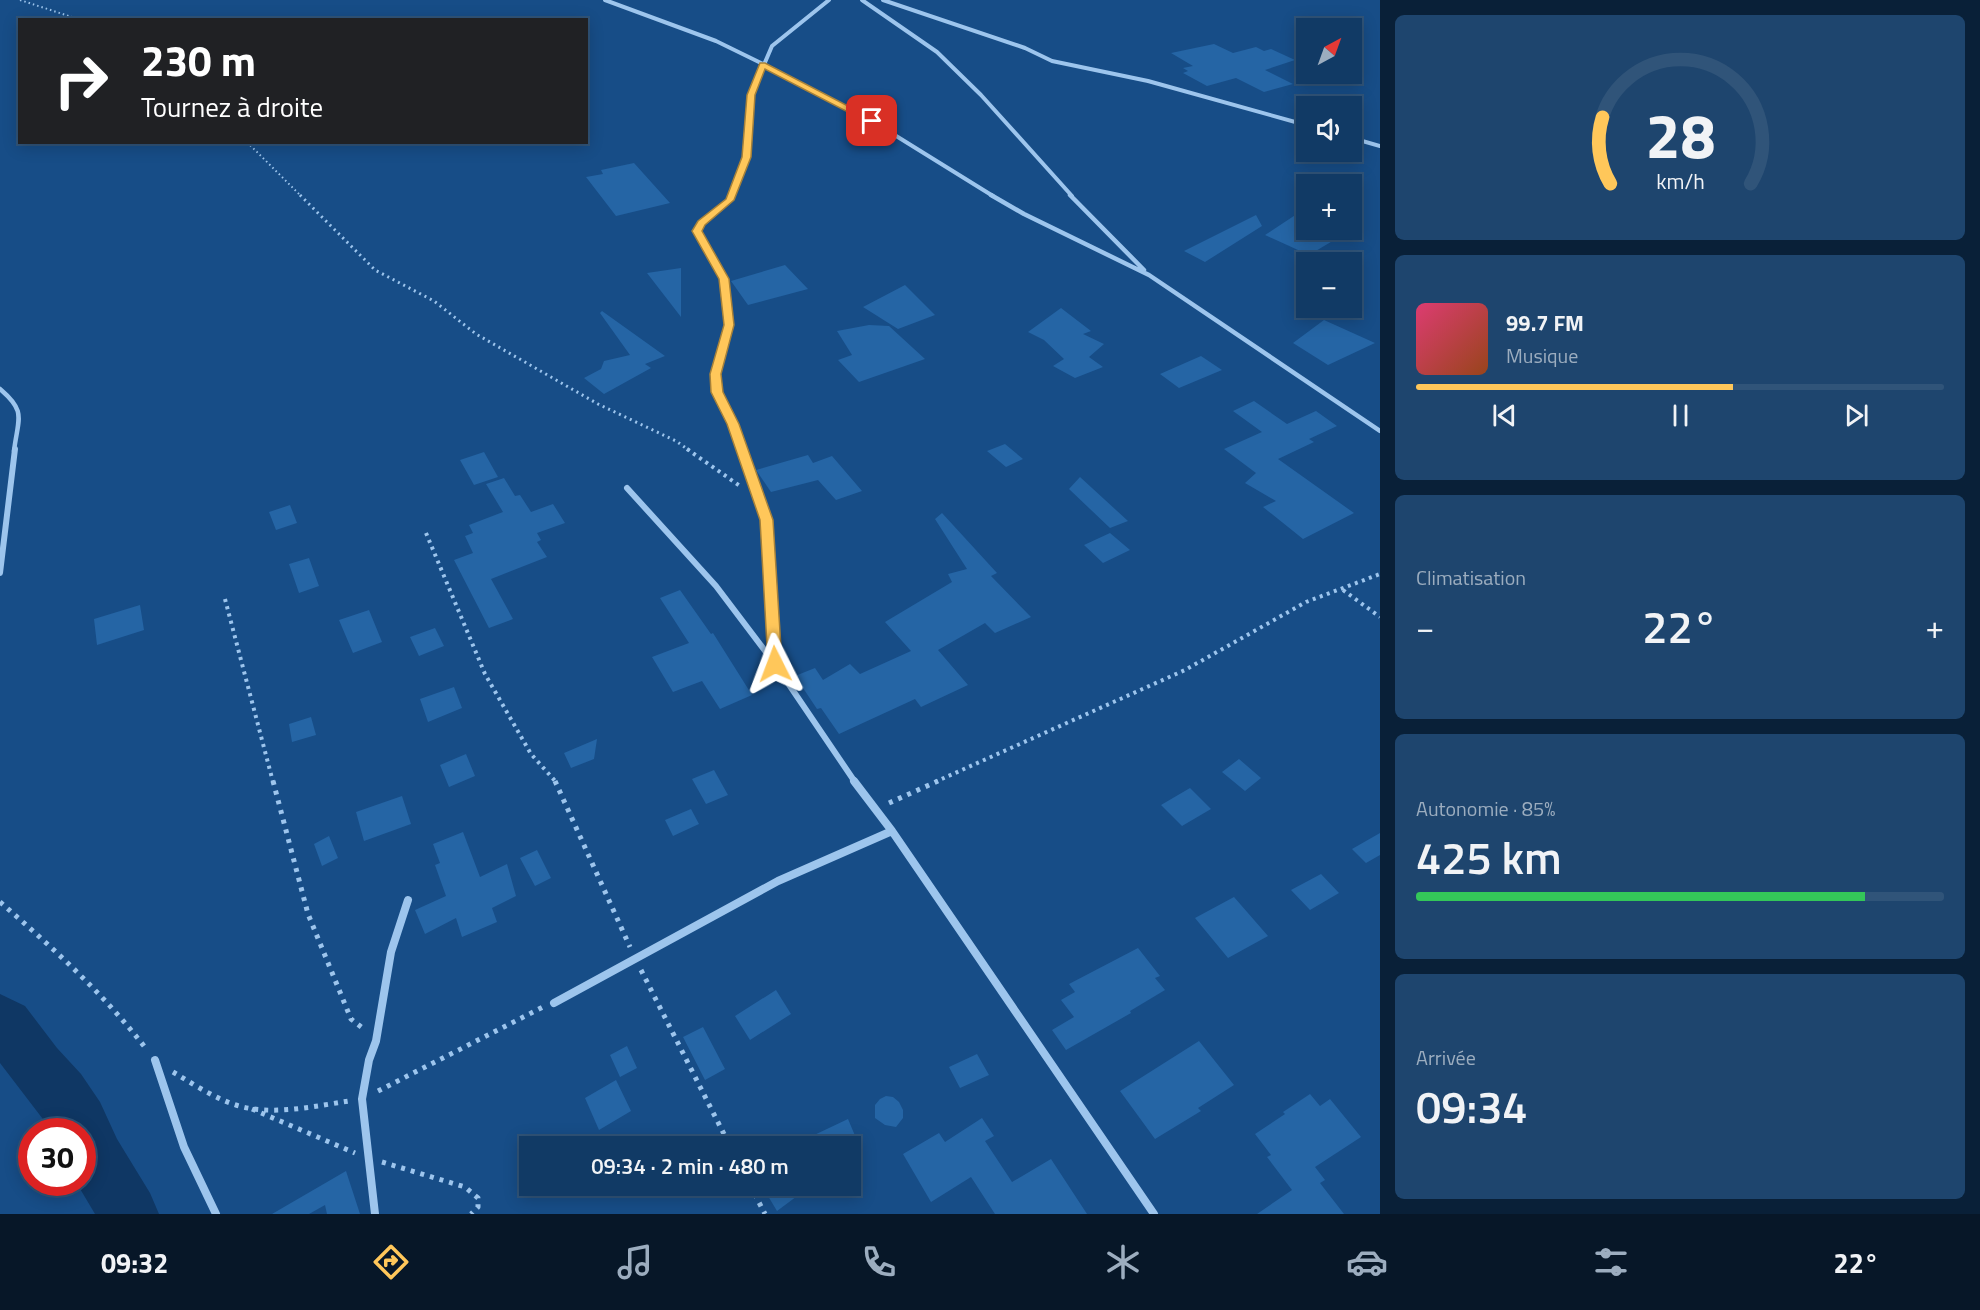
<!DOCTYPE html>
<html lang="fr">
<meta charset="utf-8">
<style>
body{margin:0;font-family:"Titillium Web",sans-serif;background:#1e456e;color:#f1f3f6;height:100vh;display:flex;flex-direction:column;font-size:22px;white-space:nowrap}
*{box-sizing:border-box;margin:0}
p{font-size:20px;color:#9cadbf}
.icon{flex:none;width:33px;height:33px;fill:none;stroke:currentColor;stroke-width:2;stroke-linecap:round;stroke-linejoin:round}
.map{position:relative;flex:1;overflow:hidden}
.sheet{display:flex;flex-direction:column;gap:15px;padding:15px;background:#092038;width:600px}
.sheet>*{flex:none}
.guide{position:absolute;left:18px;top:18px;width:570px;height:126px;border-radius:0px;box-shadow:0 3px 15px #0003,0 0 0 2px #305479;background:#202124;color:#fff;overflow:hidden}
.needle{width:39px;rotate:41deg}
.tools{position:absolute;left:1296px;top:18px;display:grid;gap:12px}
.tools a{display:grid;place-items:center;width:66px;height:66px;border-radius:0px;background:#113a65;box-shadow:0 3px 15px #0003,0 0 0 2px #305479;font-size:30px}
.speed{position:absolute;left:18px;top:1118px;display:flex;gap:12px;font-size:30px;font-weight:700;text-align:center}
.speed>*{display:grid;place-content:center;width:78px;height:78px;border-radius:50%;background:#113a65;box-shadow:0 3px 15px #0003,0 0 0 2px #305479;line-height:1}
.speed .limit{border:9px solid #d22;background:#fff;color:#111}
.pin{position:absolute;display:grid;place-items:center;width:51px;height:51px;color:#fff;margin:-26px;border-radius:12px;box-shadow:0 3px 9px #0006}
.me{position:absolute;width:66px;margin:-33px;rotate:357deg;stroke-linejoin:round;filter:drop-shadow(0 0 4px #0008)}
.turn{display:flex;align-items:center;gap:21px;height:126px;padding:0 24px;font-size:27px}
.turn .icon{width:78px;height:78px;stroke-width:2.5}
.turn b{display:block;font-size:42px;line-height:51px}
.big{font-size:45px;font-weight:600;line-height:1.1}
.sheet .card{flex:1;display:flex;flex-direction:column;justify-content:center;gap:9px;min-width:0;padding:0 21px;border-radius:9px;background:#1e456e}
.sheet .dial{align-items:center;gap:0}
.dial svg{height:156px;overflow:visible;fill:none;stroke:#305479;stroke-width:7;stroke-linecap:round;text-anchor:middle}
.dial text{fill:#f1f3f6;stroke:none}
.song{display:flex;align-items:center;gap:18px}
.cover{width:72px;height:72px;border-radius:9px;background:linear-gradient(135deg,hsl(340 70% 55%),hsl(20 70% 35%))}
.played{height:6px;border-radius:3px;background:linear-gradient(90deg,#ffc75a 60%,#305479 60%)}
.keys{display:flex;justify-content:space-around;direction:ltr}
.heat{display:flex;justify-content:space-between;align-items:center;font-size:33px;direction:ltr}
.charge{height:9px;border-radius:4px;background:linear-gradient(90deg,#34c759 85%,#305479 0)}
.trip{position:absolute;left:519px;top:1136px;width:342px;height:60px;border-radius:0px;background:#113a65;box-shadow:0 3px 15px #0003,0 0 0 2px #305479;font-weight:600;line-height:60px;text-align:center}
.menu{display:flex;height:96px;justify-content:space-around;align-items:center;background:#071728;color:#9cadbf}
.menu .icon{width:42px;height:42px}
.menu .on{color:#ffc75a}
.menu b{font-size:27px;color:#f1f3f6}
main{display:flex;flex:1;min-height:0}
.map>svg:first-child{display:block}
</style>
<main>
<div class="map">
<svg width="1380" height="1214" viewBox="0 0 1380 1214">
<rect width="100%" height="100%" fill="#174d87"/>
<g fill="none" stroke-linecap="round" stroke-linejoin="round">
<!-- river -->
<path fill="#0f3764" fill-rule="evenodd" d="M 0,994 L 25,1006 L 57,1048 L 81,1074 L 100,1102 L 117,1139 L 150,1193 L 159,1214 L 95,1214 L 76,1182 L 82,1182 L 82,1131 L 52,1131 L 0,1063 Z"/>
</g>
<!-- building -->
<path fill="#2565a5" d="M 1214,44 L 1233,53 L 1256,47 L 1264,51 L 1271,49 L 1295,60 L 1265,70 L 1293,84 L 1264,92 L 1236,78 L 1207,86 L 1183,73 L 1188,71 L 1183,68 L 1193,66 L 1171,53 Z
M 634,163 L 670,203 L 616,216 L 586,177 L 603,174 L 601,170 Z
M 1306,208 L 1306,230 L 1351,230 L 1309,255 L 1265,235 Z
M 1256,215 L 1262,226 L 1205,262 L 1184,251 Z
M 785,265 L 808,289 L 748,305 L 731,281 Z
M 681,268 L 681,317 L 647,273 Z
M 905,285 L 935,315 L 898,329 L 863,307 Z
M 1061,308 L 1091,331 L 1083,334 L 1104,344 L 1089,357 L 1103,367 L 1075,378 L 1053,366 L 1064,359 L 1044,340 L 1028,332 Z
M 602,311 L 665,356 L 645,364 L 651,368 L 604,394 L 584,378 L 601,369 L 604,361 L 630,355 L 600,313 Z
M 1324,320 L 1375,343 L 1328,365 L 1293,343 Z
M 869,325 L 889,326 L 925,359 L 859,382 L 838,360 L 852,355 L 837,331 Z
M 1201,356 L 1222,370 L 1179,388 L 1160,374 Z
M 1254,401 L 1287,424 L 1316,411 L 1337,426 L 1309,439 L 1314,442 L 1278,459 L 1354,513 L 1303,539 L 1263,507 L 1276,501 L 1245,483 L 1256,473 L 1224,449 L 1262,432 L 1233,411 Z
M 1005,444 L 1023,459 L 1006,467 L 987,451 Z
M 484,452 L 498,477 L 474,485 L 460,460 Z
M 808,455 L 813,463 L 832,456 L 862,491 L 836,500 L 818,480 L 771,492 L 756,470 Z
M 1080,477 L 1128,521 L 1110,528 L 1069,489 Z
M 504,478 L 515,496 L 520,495 L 531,512 L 553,504 L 565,523 L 537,533 L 541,540 L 537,542 L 547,557 L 491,579 L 513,619 L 489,628 L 454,560 L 473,553 L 465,536 L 473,533 L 469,525 L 503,512 L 486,484 Z
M 290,505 L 297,523 L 276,530 L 269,512 Z
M 942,513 L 997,573 L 991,576 L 1031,617 L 995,633 L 985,623 L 938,650 L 968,685 L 921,707 L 915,699 L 839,734 L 821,708 L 817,709 L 795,676 L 815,668 L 823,680 L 850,664 L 860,674 L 911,651 L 885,622 L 952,582 L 948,574 L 967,569 L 935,519 Z
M 1110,533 L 1130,550 L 1103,563 L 1084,545 Z
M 309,558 L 319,586 L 299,593 L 289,564 Z
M 680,590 L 711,634 L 713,633 L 752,695 L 720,709 L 702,681 L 673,692 L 652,657 L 689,643 L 660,598 Z
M 140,605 L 144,630 L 97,645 L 94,619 Z
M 369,610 L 382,642 L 353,653 L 339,620 Z
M 435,628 L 444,646 L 419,656 L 410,637 Z
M 454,687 L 462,708 L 428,722 L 420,699 Z
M 311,717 L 316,735 L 292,742 L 289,724 Z
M 597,739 L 594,759 L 571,768 L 564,753 Z
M 466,754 L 475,776 L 449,787 L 440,765 Z
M 1239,759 L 1261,778 L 1245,791 L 1222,772 Z
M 714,770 L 728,795 L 706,804 L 692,779 Z
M 1190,788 L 1211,809 L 1182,826 L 1161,805 Z
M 402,796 L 411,824 L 364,841 L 356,812 Z
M 691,809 L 699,824 L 673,836 L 665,820 Z
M 463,832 L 480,877 L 507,864 L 516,896 L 492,908 L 497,922 L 462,937 L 456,918 L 425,934 L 415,910 L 446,896 L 435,865 L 440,863 L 433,844 Z
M 1380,833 L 1380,855 L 1366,863 L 1352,849 Z
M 329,836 L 338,858 L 322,866 L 314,844 Z
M 537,850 L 551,878 L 535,886 L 520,858 Z
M 1321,874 L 1339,893 L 1310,910 L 1291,890 Z
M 1234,897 L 1268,936 L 1228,958 L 1195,918 Z
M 1138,948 L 1160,976 L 1155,978 L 1165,990 L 1130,1011 L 1131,1013 L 1066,1050 L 1052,1030 L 1074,1017 L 1061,1000 L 1075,992 L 1069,984 Z
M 776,990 L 791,1014 L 750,1040 L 735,1016 Z
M 703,1027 L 725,1069 L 705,1080 L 683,1037 Z
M 1199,1041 L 1234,1085 L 1198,1108 L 1201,1111 L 1155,1139 L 1120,1091 Z
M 627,1046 L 637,1068 L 620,1077 L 610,1055 Z
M 977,1054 L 989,1075 L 960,1088 L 949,1067 Z
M 616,1080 L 631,1111 L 599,1130 L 585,1098 Z
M 1310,1094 L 1320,1106 L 1330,1099 L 1361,1137 L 1315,1167 L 1325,1180 L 1320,1183 L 1344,1214 L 1257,1214 L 1292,1190 L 1267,1157 L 1271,1155 L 1255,1134 L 1285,1114 L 1283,1112 Z
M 886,1096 L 893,1097 L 899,1102 L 903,1110 L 903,1118 L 896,1127 L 885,1125 L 875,1118 L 875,1105 L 880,1099 Z
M 982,1118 L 994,1136 L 985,1141 L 1012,1182 L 1051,1159 L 1087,1214 L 995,1214 L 971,1177 L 931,1202 L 903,1154 L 939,1133 L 945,1142 Z
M 848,1119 L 856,1138 L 838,1146 L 791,1146 Z
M 346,1171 L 360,1214 L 327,1214 L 325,1205 L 309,1214 L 272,1214 Z
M 773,1185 L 812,1185 L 777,1211 L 765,1191 Z"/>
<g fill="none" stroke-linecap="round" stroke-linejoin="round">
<!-- path-far3 -->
<path stroke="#9dc5ed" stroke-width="2" stroke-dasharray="1.5 3" stroke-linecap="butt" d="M 20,0 L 81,20
M 247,142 L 301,196"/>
<!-- path-far2 -->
<path stroke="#9dc5ed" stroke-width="3" stroke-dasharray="2 4" stroke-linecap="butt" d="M 300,195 L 375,270 L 434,301 L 476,334 L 598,404 L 676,441 L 690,451"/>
<!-- path-far1 -->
<path stroke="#9dc5ed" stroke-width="4" stroke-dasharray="3 4.5" stroke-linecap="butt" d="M 687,449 L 740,486
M 426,533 L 485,674 L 531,754 L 556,782
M 1343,590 L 1380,617
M 225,599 L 273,782
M 935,782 L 1185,670 L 1306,602 L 1380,574"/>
<!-- path -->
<path stroke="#9dc5ed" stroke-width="5" stroke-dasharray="4 6" stroke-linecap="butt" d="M 273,781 L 308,914 L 351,1019 L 365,1030
M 555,781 L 630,947
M 889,803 L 938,781
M 0,902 C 53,948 104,994 147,1050
M 641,970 L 730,1146
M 173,1072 C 195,1085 218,1101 243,1107 C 276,1115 316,1106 349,1101
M 378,1091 L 543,1007
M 252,1109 L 355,1153
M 382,1162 L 465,1187 L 478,1198 L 478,1207 L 471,1214
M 750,1185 L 765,1214"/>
<!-- street-far3 -->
<path stroke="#9dc5ed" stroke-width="4" d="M 605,0 L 716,41 L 763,64 L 872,121 L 993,196
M 862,0 L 937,52 L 981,95 L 1072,196
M 883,0 L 1025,48 L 1052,61 L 1148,81 L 1306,125
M 1352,138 L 1380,146
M 732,196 L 749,151 L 751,95 L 772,46 L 829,0"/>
<!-- street-far2 -->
<path stroke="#9dc5ed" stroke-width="4.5" d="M 732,195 L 730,200 L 701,223 L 697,231 L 724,278 L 729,325 L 716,374 L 717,392 L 742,451
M 991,195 L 1024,214 L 1149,275 L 1380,431
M 1070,195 L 1144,270
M 0,389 C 27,412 18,418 14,451"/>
<!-- street-far1 -->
<path stroke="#9dc5ed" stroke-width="6" d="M 742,449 L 767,520 L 775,664
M 627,488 L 716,586 L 775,664 L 855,782
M 0,573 L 15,449"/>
<!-- street -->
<path stroke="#9dc5ed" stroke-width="8" d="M 854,781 L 892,831 L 1154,1214
M 554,1003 L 778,881 L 892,831
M 155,1060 L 184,1147 L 216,1214
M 375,1214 L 362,1099 L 369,1060 L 376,1041 L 391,952 L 408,900"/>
</g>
<!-- route -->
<path fill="#ffc75a" stroke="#a6813a" stroke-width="1.5" d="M 760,63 L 765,63 L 877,121 L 869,123 L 765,69 L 755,95 L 751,157 L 734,200 L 705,225 L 702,231 L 729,279 L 734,325 L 721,374 L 723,392 L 739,424 L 773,520 L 782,664 L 780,669 L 770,669 L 768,664 L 760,520 L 727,424 L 711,392 L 710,374 L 724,325 L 719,279 L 692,231 L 698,221 L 726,199 L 742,157 L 747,95 Z"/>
</svg>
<div class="tools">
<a><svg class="needle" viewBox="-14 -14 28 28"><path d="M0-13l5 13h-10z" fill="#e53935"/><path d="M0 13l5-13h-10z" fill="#9cadbf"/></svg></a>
<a><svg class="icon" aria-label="sound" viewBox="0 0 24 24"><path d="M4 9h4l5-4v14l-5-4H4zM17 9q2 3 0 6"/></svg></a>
<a>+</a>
<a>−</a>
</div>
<div class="speed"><div class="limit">30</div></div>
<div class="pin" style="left:872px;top:121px;background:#d93025"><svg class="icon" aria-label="arrive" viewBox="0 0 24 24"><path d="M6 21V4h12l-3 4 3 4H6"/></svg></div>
<svg class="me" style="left:775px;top:664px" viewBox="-20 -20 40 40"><path d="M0-17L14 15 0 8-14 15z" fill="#ffc75a" stroke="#fff" stroke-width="4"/></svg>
<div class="trip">09:34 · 2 min · 480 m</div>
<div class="guide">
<div class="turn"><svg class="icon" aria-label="right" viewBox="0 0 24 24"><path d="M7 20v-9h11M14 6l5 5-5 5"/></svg><div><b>230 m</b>Tournez à droite</div></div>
</div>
</div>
<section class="sheet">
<div class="card dial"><svg viewBox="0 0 100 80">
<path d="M14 69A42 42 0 1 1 86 69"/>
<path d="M14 69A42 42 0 0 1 10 35" stroke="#ffc75a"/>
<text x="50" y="56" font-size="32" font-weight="700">28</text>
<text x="50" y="72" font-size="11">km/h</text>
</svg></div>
<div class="card">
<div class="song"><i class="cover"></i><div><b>99.7 FM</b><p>Musique</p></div></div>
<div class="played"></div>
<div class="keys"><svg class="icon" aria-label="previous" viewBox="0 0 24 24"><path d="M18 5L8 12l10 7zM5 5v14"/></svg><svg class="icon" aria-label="pause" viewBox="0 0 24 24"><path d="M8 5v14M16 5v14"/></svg><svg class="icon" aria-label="next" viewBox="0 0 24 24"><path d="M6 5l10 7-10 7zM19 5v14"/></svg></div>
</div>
<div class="card"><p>Climatisation</p>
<div class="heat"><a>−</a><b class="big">22°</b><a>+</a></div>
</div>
<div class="card"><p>Autonomie · 85%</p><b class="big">425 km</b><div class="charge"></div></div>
<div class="card"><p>Arrivée</p><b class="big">09:34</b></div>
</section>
</main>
<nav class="menu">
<b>09:32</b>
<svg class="icon on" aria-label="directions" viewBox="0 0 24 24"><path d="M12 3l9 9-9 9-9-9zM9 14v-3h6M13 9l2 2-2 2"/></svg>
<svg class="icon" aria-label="music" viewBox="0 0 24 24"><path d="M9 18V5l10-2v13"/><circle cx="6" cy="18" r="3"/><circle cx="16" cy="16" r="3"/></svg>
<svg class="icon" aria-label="phone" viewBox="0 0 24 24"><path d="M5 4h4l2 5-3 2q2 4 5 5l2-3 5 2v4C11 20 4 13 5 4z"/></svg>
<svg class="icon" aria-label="climate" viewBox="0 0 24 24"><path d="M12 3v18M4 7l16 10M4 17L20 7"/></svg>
<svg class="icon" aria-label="car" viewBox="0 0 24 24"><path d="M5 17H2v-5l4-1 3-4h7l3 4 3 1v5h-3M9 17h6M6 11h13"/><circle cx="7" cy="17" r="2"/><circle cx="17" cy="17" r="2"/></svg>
<svg class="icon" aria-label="filters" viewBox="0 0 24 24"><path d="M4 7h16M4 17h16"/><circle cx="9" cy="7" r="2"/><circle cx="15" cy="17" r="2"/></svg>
<b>22°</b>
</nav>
